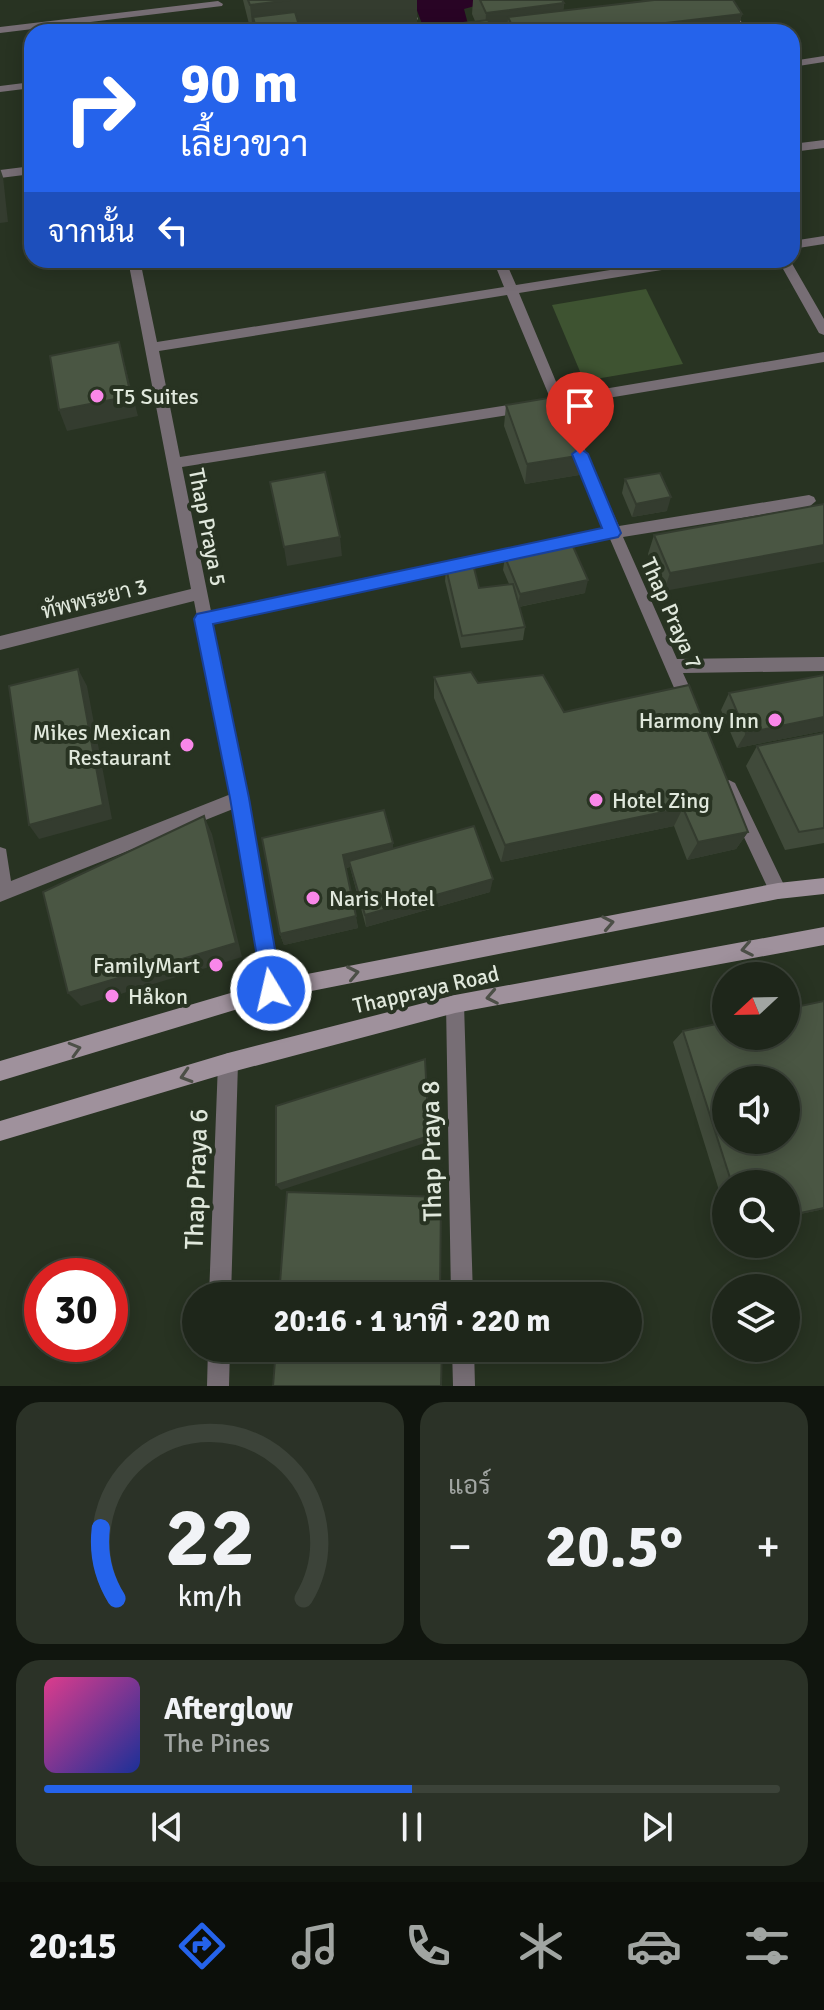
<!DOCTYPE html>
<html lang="th">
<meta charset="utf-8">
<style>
body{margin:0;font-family:Signika,Sarabun,sans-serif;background:#2b3227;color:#f1f3f6;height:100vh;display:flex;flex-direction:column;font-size:30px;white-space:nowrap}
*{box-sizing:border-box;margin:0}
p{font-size:26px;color:#a1a5a2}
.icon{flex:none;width:44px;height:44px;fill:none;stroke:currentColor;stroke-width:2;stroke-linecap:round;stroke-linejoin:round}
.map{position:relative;height:1386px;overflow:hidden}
.details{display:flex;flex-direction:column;gap:16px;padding:16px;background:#10150e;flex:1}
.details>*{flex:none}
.banner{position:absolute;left:24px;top:24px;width:776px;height:244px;border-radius:24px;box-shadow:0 4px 20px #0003,0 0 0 2px #3c4339;background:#2563eb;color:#fff;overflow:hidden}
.needle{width:52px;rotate:248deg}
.buttons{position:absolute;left:712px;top:962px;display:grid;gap:16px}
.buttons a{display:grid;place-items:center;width:88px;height:88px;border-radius:50%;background:#1e261a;box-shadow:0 4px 20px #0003,0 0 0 2px #3c4339;font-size:40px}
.speed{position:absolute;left:24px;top:1258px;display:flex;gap:16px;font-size:40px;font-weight:700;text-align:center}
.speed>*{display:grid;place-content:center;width:104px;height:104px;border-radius:50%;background:#1e261a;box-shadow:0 4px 20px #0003,0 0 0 2px #3c4339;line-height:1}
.speed .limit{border:12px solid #d22;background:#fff;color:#111}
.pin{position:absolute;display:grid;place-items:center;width:68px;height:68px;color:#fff;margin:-82px -34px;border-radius:50% 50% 50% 0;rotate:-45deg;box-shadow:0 0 8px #0007}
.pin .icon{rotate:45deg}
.me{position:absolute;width:88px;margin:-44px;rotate:351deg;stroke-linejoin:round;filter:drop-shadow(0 0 6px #0008)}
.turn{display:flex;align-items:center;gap:28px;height:168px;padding:0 24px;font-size:36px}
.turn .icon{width:104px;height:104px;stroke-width:2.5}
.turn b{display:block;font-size:56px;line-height:68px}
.then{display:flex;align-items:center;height:76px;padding:0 24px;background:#0003;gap:16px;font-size:30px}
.big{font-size:60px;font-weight:700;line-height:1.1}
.details .tile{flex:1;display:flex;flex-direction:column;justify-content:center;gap:12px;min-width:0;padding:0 28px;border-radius:24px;background:#2b3227}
.details .dial{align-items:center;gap:0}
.dial svg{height:208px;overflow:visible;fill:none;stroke:#3c4339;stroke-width:7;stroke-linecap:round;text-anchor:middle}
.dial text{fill:#f1f3f6;stroke:none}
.song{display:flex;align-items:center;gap:24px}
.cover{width:96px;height:96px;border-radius:12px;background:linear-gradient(135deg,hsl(330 70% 55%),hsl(230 70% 35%))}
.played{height:8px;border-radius:4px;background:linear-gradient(90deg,#2563eb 50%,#3c4339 50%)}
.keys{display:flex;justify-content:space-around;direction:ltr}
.heat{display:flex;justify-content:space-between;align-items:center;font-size:44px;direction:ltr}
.details .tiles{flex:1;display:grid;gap:16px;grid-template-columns:1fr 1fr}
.tile:last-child{grid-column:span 2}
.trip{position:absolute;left:182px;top:1282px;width:460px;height:80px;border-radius:40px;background:#1e261a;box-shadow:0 4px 20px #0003,0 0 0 2px #3c4339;font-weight:700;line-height:80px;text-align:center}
.tab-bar{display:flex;height:128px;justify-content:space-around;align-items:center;background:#0c0f0a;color:#a1a5a2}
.tab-bar .icon{width:56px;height:56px}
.tab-bar .on{color:#2563eb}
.tab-bar b{font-size:36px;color:#f1f3f6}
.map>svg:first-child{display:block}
</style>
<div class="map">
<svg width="824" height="1386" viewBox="0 0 824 1386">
<rect width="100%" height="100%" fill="#283322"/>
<!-- green -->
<path fill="#3e5331" d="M 646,289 L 683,364 L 584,381 L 552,305 Z"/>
<!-- water -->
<path fill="#290425" d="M 300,0 L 496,0 L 464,9 L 470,32 L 425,32 L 415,5 Z"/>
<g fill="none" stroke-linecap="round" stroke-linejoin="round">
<!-- path -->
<path stroke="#828c7d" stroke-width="4" stroke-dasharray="3 3" stroke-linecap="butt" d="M 415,17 L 420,32"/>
<!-- minor -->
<path fill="#776e75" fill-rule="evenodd" d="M 715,0 L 725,0 L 749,32 L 739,32 Z
M 218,1 L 223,4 L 222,6 L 0,33 L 0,27 Z
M 824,56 L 824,62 L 792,67 L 792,61 Z
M 32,82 L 32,88 L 0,92 L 0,86 Z
M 824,140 L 824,148 L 792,152 L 792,144 Z
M 32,166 L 32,174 L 0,178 L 0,170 Z
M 824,236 L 824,244 L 792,249 L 792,241 Z
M 128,260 L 140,260 L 157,342 L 504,287 L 493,260 L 505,260 L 516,285 L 673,260 L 705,260 L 699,264 L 519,293 L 562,396 L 824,352 L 824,362 L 566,405 L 571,416 L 564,421 L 559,420 L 554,407 L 544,407 L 542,403 L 550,398 L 507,295 L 159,351 L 180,457 L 527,402 L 534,407 L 527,412 L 182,467 L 211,611 L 605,529 L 567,441 L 574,436 L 581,441 L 619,526 L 809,495 L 814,497 L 816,501 L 809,507 L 623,537 L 677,659 L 824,657 L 824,671 L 683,673 L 698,706 L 696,711 L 690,713 L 684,711 L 610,539 L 213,623 L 248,798 L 280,990 L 278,997 L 271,999 L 264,997 L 262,990 L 233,809 L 0,902 L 0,847 L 6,849 L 11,881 L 231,794 L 194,601 L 0,650 L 0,636 L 191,589 Z
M 778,260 L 790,260 L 824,319 L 824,335 L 819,333 Z
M 729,780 L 735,783 L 784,885 L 787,891 L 784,897 L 778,899 L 772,897 L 721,788 L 723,783 Z
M 455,995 L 462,997 L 464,1004 L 473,1296 L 451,1296 L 446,1004 L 448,997 Z
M 228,1053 L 235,1056 L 238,1063 L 231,1296 L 209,1296 L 218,1063 L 221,1056 Z
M 208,1348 L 230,1348 L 229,1386 L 207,1386 Z
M 452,1348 L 474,1348 L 475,1386 L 453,1386 Z"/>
<!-- secondary -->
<path fill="#9f919c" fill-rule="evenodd" d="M 824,878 L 824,894 L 778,899 L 271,999 L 0,1081 L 0,1061 L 271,981 L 778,883 Z
M 824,927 L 824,945 L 455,1013 L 228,1073 L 0,1141 L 0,1121 L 228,1053 L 455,995 Z"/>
</g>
<!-- wall -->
<path fill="#404a3a" d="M 243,0 L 417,0 L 417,28 L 475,21 L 472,14 L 473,0 L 562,0 L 564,3 L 563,11 L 648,0 L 733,0 L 742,14 L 737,32 L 251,32 Z
M 506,405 L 583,455 L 579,475 L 525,484 L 504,426 Z
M 625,479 L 667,511 L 632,517 L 622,493 Z
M 824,504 L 664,591 L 648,554 L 654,535 Z
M 505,557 L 585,593 L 519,607 L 525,627 L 523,640 L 461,648 L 445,581 L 446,568 L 479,588 L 509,584 L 503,570 Z
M 824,675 L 824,731 L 737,748 L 721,710 L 729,693 Z
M 434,677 L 478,683 L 564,712 L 748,832 L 736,849 L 687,860 L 674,826 L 501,862 L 434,698 Z
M 824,733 L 824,843 L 785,850 L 746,766 L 757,746 Z
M 262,838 L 393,849 L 490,892 L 366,927 L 350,867 L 346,868 L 358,928 L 284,945 L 280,934 Z
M 824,1001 L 824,1209 L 786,1217 L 786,1184 L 726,1184 L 726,1213 L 673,1042 L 683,1031 Z"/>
<!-- shaded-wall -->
<path fill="#343c2f" d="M 290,0 L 417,0 L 417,30 L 396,32 L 257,32 L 253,17 L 255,32 L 253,32 L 250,5 Z
M 564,3 L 561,31 L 508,17 L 507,32 L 485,32 L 486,13 Z
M 742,14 L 737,32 L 590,32 Z
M 0,168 L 3,177 L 8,222 L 0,223 Z
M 119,342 L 138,416 L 67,431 L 59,410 Z
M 583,455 L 579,475 L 525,484 L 527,464 Z
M 671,497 L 667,511 L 632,517 L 636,504 Z
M 340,537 L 342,556 L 287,566 L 284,547 Z
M 824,545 L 824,562 L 664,591 L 670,573 Z
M 588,580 L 585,593 L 518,607 L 520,594 Z
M 78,669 L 87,686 L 112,819 L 39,839 L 29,825 Z
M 824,717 L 824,731 L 737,748 L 746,733 Z
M 683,808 L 674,826 L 501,862 L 505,845 Z
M 204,816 L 212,834 L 242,957 L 81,1006 L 68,993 Z
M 748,832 L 736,849 L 687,860 L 698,842 Z
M 393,843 L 393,857 L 349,861 L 350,867 L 345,868 L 343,855 Z
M 493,879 L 490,892 L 366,927 L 365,915 Z
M 356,916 L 358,928 L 284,945 L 280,934 Z
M 429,1136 L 428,1142 L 281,1190 L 276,1185 Z"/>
<!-- building -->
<path fill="#4a5643" stroke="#343c2f" stroke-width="2" fill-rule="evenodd" d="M 248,0 L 290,0 L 250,5 Z
M 480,0 L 562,0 L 564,3 L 486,13 Z
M 654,0 L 733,0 L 742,14 L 590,32 L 515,32 L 508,17 Z
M 295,12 L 301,32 L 257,32 L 253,17 Z
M 488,20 L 494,32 L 386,32 Z
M 119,342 L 131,396 L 59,410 L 50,356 Z
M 560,396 L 583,455 L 527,464 L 506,405 Z
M 325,472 L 340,537 L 284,547 L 270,482 Z
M 660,473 L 671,497 L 636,504 L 625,479 Z
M 824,504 L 824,545 L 670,573 L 654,535 Z
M 571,542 L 588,580 L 520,594 L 505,557 Z
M 473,564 L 479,588 L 513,584 L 525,627 L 462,636 L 446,568 Z
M 78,669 L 103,805 L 29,825 L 9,686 Z
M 471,672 L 478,683 L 543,675 L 564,712 L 689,685 L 748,832 L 698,842 L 683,808 L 505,845 L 434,677 Z
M 824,675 L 824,717 L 746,733 L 729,693 Z
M 824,733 L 824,828 L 799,832 L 757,746 Z
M 384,810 L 393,843 L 343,855 L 356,916 L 280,934 L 262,838 Z
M 204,816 L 236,943 L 68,993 L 43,892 Z
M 474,826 L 493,879 L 365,915 L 349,861 Z
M 824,1001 L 824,1208 L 786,1216 L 786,1184 L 732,1184 L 683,1031 L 726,1022 L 726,1036 L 786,1036 L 786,1009 ZM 726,1080 L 786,1080 L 786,1140 L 726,1140 Z
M 425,1059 L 429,1136 L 276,1185 L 276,1106 Z
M 287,1192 L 441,1197 L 440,1296 L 279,1296 Z
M 276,1348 L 442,1348 L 441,1386 L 273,1386 Z"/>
<!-- one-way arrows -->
<defs><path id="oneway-chevron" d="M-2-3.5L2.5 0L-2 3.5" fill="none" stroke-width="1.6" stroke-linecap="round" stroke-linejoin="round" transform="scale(2)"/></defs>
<g stroke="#4c4f47">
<use href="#oneway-chevron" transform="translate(608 923) rotate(-11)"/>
<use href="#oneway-chevron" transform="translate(747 949) rotate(169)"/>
<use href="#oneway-chevron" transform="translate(353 973) rotate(-12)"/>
<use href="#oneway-chevron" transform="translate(492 997) rotate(169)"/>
<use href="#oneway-chevron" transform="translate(75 1049) rotate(-16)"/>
<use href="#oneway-chevron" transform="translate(186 1076) rotate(163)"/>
</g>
<!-- route -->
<path fill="#2563eb" stroke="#184099" stroke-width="2" d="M 580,448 L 588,454 L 621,533 L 618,537 L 213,624 L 249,798 L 282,990 L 279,998 L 271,1001 L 264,998 L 230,798 L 194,619 L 197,614 L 602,528 L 572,454 Z"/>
<!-- markers -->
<g fill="#f987e9" stroke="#283322" stroke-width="3">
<circle cx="97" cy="396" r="8"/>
<circle cx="775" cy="720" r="8"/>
<circle cx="187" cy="745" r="8"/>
<circle cx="596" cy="800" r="8"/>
<circle cx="313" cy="898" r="8"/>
<circle cx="216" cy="965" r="8"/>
<circle cx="112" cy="996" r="8"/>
</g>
<g text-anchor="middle" stroke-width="8" stroke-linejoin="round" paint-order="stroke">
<!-- poi labels -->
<g font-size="22" fill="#e0e8dc" stroke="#283322" text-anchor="start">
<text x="113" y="404">T5 Suites</text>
<text x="759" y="728" text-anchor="end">Harmony Inn</text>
<text x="171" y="740" text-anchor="end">Mikes Mexican<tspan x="171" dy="25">Restaurant</tspan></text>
<text x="612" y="808">Hotel Zing</text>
<text x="329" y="906">Naris Hotel</text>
<text x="200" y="973" text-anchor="end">FamilyMart</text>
<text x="128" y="1004">Håkon</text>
</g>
<!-- street labels -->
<g font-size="22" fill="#e0e8dc" stroke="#283322">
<text transform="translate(208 527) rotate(79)" y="8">Thap Praya 5</text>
<text transform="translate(94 598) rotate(-14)" y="8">ทัพพระยา 3</text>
<text transform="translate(672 613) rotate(66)" y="8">Thap Praya 7</text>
<text transform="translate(426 989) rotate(-13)" y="8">Thappraya Road</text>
</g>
<!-- near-street labels -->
<g font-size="26" fill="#e0e8dc" stroke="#283322">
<text transform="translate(431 1151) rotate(-91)" y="9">Thap Praya 8</text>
<text transform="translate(196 1179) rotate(-88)" y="9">Thap Praya 6</text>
</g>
</g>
</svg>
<div class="buttons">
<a><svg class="needle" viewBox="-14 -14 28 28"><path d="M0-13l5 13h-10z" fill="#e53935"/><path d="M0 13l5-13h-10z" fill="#a1a5a2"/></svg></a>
<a><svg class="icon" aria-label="sound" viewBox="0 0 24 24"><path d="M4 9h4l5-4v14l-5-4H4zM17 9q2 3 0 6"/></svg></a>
<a><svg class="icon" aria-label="search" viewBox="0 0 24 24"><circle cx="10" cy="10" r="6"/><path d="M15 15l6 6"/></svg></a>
<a><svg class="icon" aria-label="layers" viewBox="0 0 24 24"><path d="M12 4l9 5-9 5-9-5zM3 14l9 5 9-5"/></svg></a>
</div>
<div class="speed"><div class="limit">30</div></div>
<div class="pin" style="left:580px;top:454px;background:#d93025"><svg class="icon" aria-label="arrive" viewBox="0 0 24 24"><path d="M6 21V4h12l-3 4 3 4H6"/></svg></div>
<svg class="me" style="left:271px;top:990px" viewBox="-20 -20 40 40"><circle r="17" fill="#2563eb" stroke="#fff" stroke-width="3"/><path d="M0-11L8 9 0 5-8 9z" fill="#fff"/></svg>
<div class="trip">20:16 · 1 นาที · 220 m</div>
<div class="banner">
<div class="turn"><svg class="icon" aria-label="right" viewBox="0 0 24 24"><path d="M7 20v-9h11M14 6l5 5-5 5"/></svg><div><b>90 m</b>เลี้ยวขวา</div></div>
<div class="then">จากนั้น<svg class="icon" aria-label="left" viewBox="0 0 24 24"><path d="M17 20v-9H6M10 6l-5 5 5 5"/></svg></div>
</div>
</div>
<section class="details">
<div class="tiles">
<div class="tile dial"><svg viewBox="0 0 100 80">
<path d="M14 69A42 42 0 1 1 86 69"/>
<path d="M14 69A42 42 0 0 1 8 42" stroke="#2563eb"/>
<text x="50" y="56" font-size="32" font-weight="700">22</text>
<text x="50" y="72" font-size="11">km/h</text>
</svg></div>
<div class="tile"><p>แอร์</p>
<div class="heat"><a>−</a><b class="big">20.5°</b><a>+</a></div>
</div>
<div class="tile">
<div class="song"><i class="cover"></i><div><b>Afterglow</b><p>The Pines</p></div></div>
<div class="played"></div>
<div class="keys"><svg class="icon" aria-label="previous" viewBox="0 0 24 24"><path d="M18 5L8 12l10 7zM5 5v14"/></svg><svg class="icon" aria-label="pause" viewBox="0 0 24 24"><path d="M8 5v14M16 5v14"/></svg><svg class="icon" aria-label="next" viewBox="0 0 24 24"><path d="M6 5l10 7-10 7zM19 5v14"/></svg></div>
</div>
</div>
</section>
<nav class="tab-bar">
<b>20:15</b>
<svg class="icon on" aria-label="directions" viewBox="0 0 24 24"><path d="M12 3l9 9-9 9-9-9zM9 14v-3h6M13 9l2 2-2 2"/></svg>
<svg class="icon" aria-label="music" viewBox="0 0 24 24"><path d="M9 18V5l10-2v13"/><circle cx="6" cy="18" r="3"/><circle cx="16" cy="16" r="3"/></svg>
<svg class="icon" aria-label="phone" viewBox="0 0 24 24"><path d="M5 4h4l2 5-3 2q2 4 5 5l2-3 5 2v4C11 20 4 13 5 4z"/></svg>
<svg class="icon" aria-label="climate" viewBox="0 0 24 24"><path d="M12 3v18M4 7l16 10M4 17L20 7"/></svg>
<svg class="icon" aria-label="car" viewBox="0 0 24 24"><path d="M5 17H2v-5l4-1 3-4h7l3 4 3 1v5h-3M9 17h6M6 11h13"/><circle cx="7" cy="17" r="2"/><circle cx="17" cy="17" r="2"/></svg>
<svg class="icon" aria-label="filters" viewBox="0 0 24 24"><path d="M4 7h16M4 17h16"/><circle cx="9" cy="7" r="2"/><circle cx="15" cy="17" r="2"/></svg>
</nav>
